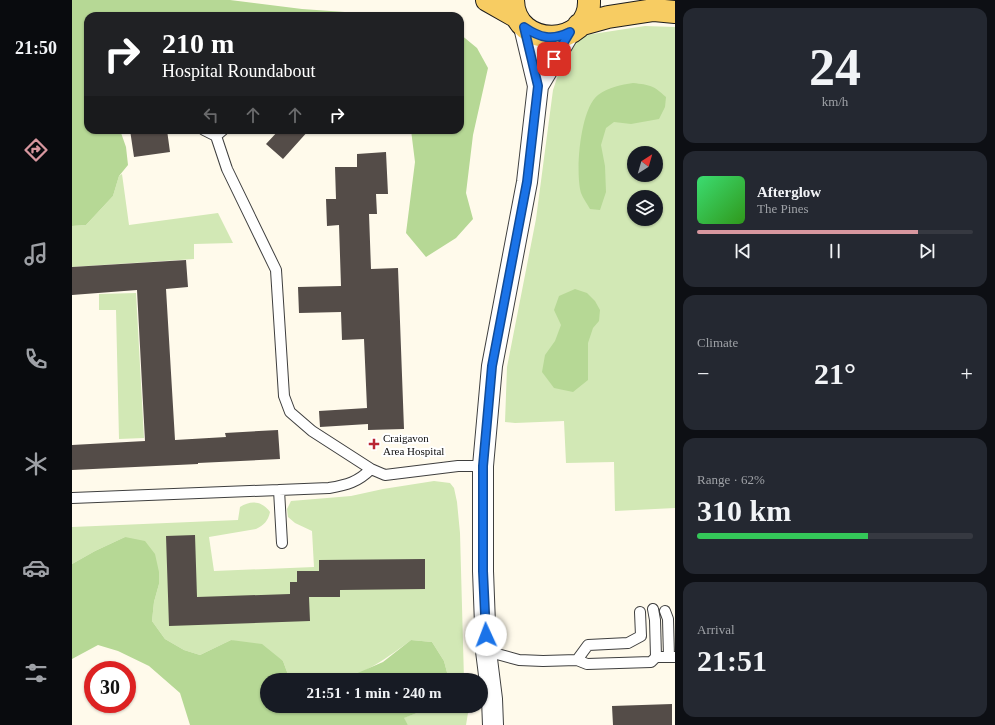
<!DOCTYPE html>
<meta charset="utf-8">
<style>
body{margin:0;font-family:"Times New Roman",serif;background:#242831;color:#f1f3f6;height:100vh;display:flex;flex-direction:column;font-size:15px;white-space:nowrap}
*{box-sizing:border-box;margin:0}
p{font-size:13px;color:#9ea1a6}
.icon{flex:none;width:22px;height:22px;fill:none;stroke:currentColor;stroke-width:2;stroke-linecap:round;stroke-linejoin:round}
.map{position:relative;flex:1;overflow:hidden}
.drawer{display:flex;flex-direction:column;gap:8px;padding:8px;background:#0d0f14;width:320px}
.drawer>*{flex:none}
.banner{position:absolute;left:12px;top:12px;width:380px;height:122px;border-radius:12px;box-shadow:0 1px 3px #0004;background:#202124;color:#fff;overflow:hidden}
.needle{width:26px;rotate:37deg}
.controls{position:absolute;left:555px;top:146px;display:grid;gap:8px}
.controls a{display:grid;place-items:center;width:36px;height:36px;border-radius:50%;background:#171b24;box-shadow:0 1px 3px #0004;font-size:20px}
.speed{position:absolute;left:12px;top:661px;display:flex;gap:8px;font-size:20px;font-weight:700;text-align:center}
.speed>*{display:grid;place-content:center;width:52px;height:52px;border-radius:50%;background:#171b24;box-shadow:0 1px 3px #0004;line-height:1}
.speed .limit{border:6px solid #d22;background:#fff;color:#111}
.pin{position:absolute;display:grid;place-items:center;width:34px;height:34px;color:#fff;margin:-17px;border-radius:8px;box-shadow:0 2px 6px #0006}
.me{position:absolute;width:44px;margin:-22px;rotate:358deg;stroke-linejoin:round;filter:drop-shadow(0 0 3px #0008)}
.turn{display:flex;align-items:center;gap:14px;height:84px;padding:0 12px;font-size:18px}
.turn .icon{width:52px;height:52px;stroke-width:2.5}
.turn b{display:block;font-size:28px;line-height:34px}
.lanes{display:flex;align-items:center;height:38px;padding:0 12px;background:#0003;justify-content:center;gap:20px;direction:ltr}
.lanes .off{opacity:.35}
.big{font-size:30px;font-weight:700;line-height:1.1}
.drawer .card{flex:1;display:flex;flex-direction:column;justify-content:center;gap:6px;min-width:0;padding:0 14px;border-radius:12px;background:#242831}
.drawer .dial{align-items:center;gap:0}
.dial b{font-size:52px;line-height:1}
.song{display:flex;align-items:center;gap:12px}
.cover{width:48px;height:48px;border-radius:6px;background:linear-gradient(135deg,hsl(140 70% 55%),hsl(110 70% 35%))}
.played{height:4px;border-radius:2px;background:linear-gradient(90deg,#d8979f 80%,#363941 80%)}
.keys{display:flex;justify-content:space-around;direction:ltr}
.heat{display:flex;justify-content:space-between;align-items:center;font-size:22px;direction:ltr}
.charge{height:6px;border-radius:3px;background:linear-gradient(90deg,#34c759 62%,#363941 0)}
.trip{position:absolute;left:188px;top:673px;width:228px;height:40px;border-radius:20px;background:#171b24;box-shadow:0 1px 3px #0004;font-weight:700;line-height:40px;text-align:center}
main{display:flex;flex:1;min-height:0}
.menu{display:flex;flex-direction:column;width:72px;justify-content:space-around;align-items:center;background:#090b0e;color:#9ea1a6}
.menu .icon{width:28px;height:28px}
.menu .on{color:#d8979f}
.menu b{font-size:18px;color:#f1f3f6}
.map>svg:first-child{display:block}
</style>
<main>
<nav class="menu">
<b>21:50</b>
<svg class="icon on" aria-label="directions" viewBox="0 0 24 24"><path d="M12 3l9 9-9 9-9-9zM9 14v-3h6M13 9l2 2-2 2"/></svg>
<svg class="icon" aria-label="music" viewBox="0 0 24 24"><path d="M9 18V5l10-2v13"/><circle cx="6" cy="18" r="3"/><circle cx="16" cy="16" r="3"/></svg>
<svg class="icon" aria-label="phone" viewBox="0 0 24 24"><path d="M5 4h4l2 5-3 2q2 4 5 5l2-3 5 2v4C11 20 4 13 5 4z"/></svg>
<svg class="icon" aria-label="climate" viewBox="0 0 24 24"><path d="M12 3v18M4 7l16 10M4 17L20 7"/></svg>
<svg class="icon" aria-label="car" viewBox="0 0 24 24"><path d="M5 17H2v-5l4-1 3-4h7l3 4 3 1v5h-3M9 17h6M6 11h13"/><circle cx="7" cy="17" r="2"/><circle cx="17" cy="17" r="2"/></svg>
<svg class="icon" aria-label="filters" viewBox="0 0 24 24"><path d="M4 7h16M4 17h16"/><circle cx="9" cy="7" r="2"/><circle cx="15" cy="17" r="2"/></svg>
</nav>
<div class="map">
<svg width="603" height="725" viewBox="0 0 603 725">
<rect width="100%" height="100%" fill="#fffaeb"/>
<!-- green -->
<path fill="#d2e8b5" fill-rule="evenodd" d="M 573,26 L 603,27 L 603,508 L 543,511 L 542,462 L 494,463 L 492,421 L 443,423 L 433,422 L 435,367 L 464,219 L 481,90 L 493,54 L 499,46 L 514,35 ZM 562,153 L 584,153 L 584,175 L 562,175 ZM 562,197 L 584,197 L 584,219 L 562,219 Z
M 50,174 L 57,225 L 146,213 L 161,243 L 122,244 L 122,259 L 0,267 L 0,226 L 14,225 L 41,196 L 47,176 Z
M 64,293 L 72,438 L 47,439 L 44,310 L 27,310 L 27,294 Z
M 362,481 L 378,483 L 382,488 L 385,502 L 388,533 L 392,680 L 377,680 L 372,661 L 360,642 L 339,640 C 319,655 290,677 264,680 C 249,681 233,680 218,680 L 211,661 L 159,640 L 128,655 L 112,650 L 93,639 L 80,621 L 82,602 L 87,584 L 53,537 L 23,551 L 0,564 L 0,527 L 166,520 L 168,507 C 179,500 190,501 198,512 C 196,521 192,525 184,529 L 137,537 L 142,571 L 242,567 L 240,531 L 223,523 L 216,517 L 215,509 L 219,501 L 279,496 L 311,489 Z
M 354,706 L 396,706 L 396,713 L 394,725 L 336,725 L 331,718 L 345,713 Z"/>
<!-- forest -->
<path fill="#b6d895" d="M 0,0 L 158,0 L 230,9 L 330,16 L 16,16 L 16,130 L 48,130 L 54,147 L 56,165 L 47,176 L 41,196 L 14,225 L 0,226 Z
M 388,34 L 405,48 L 416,68 L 401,135 L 394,193 L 401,219 L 384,238 L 354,257 L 334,233 L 343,162 L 339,130 L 388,130 Z
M 561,83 C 578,85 581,85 594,97 L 593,107 L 587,119 L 559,124 L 542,122 L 534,128 L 529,145 L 533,166 L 534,192 L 528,210 L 518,209 C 515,204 511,198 509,193 C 503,172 508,109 526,95 C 537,87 549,85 561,83 Z
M 503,289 L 515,293 L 523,301 L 528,310 L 527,321 L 521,328 L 516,343 L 516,380 L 501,392 L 482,388 L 470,372 L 473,355 L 483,341 L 489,325 L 482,310 L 487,296 Z
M 53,537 L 73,541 L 83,554 L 87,572 L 87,584 L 82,602 L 80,621 L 93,639 L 112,650 L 128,655 L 159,640 L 190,644 L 211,661 L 218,680 L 195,680 L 195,706 L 354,706 L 345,713 L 332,718 L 336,725 L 118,725 L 108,693 L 77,666 L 46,651 L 26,645 L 0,659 L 0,564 L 23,551 Z
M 339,640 L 360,642 L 372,661 L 377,680 L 265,680 L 281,675 L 311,662 Z"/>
<!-- building -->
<path fill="#544c48" d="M 58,130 L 95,130 L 98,152 L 62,157 Z
M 207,130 L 237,130 L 211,159 L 194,144 Z
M 314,152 L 316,194 L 304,194 L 305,214 L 297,214 L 299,269 L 326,268 L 332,429 L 296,430 L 296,424 L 248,427 L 247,411 L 295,408 L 292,339 L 270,340 L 269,312 L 227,313 L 226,287 L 269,286 L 267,225 L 255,226 L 254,199 L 264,199 L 263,167 L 285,167 L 285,154 Z
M 114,260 L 116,287 L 94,289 L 103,440 L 154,437 L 153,433 L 206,430 L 208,459 L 126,463 L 126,464 L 0,470 L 0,445 L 73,441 L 65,290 L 0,295 L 0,267 Z
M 123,535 L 125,597 L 218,594 L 218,582 L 225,582 L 225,571 L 247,571 L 247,560 L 353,559 L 353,589 L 268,590 L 268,597 L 237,597 L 238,621 L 97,626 L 94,536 Z
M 600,704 L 600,725 L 541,725 L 540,706 Z"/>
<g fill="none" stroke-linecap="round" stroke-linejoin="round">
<!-- service casing -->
<g stroke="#3f3f3f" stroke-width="12">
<path id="service" d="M 132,130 L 144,136 L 151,130
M 144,136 L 155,169 L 204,270 L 212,396 L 218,412 L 240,431 L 299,469 L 313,475 L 386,466 L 411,466
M 207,490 L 210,543
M 0,498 L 257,488 C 275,485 286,482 299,469
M 581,609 L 583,620 L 584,657
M 593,611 L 596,619 L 597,657
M 414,651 L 447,660 L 471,661 L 505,660 L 515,664 L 579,662 L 584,657 L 603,657
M 505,660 L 516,645 L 556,643 L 569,636 L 568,612"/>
</g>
<!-- minor casing -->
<g stroke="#3f3f3f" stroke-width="22">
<path id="minor" d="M 466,86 L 498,32
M 421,725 L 420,699 L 414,651 L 411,571 L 411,466 L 420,366 L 455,182 L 466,86 L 452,27"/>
</g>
<!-- primary casing -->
<g stroke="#1d1d1d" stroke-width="24">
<path id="primary" d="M 415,0 L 445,17
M 441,0 C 442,50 519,48 517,0
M 507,25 L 536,17 L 582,10 L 603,12"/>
</g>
<!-- service -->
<use href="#service" stroke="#fff" stroke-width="10"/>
<!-- minor -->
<use href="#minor" stroke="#fff" stroke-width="20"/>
<!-- primary -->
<use href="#primary" stroke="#f7cc62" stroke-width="22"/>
</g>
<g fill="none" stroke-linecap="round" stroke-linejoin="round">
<!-- route casing -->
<g stroke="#114b97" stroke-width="10">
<path id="route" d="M 414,635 L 411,571 L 411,466 L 420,366 L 455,182 L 466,86 L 452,27 C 468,38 480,41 498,32 L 482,59"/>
</g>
<!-- route -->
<use href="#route" stroke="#1a73e8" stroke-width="7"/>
</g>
<!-- markers -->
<path fill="#b92634" stroke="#fff" stroke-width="1.5" d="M300 438h4v4h4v4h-4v4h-4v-4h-4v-4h4z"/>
<g text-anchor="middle" stroke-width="4" stroke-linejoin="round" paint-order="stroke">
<!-- poi labels -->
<g font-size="11" fill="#0c0c0c" stroke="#fff" text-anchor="start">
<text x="311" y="442">Craigavon<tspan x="311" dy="13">Area Hospital</tspan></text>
</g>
</g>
</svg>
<div class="controls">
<a><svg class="needle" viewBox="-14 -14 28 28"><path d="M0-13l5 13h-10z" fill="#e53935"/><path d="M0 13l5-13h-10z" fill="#9ea1a6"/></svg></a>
<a><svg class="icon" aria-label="layers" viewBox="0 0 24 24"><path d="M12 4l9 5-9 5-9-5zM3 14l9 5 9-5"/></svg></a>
</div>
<div class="speed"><div class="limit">30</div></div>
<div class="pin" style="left:482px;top:59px;background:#d93025"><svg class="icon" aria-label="arrive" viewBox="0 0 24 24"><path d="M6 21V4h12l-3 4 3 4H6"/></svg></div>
<svg class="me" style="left:414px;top:635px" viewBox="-20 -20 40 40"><circle r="19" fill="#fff"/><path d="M0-13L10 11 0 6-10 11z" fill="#1a73e8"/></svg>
<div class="trip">21:51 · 1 min · 240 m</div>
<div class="banner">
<div class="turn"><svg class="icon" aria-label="right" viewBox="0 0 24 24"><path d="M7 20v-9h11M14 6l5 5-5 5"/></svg><div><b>210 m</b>Hospital Roundabout</div></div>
<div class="lanes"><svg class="icon off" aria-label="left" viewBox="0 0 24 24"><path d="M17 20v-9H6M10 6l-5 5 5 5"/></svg><svg class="icon off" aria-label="ahead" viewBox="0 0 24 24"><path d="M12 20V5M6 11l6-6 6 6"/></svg><svg class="icon off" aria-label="ahead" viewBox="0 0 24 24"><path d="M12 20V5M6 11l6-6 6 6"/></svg><svg class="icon" aria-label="right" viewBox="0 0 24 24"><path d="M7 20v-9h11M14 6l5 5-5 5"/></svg></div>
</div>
</div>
<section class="drawer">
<div class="card dial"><b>24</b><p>km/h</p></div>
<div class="card">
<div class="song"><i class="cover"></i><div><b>Afterglow</b><p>The Pines</p></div></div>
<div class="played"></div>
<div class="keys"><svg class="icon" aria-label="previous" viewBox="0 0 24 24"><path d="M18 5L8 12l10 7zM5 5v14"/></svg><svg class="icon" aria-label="pause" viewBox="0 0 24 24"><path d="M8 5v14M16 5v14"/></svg><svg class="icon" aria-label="next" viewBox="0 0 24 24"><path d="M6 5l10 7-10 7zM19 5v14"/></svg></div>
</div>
<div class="card"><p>Climate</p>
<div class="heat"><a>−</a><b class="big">21°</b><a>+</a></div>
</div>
<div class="card"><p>Range · 62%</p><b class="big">310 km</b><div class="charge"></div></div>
<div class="card"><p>Arrival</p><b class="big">21:51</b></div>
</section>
</main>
